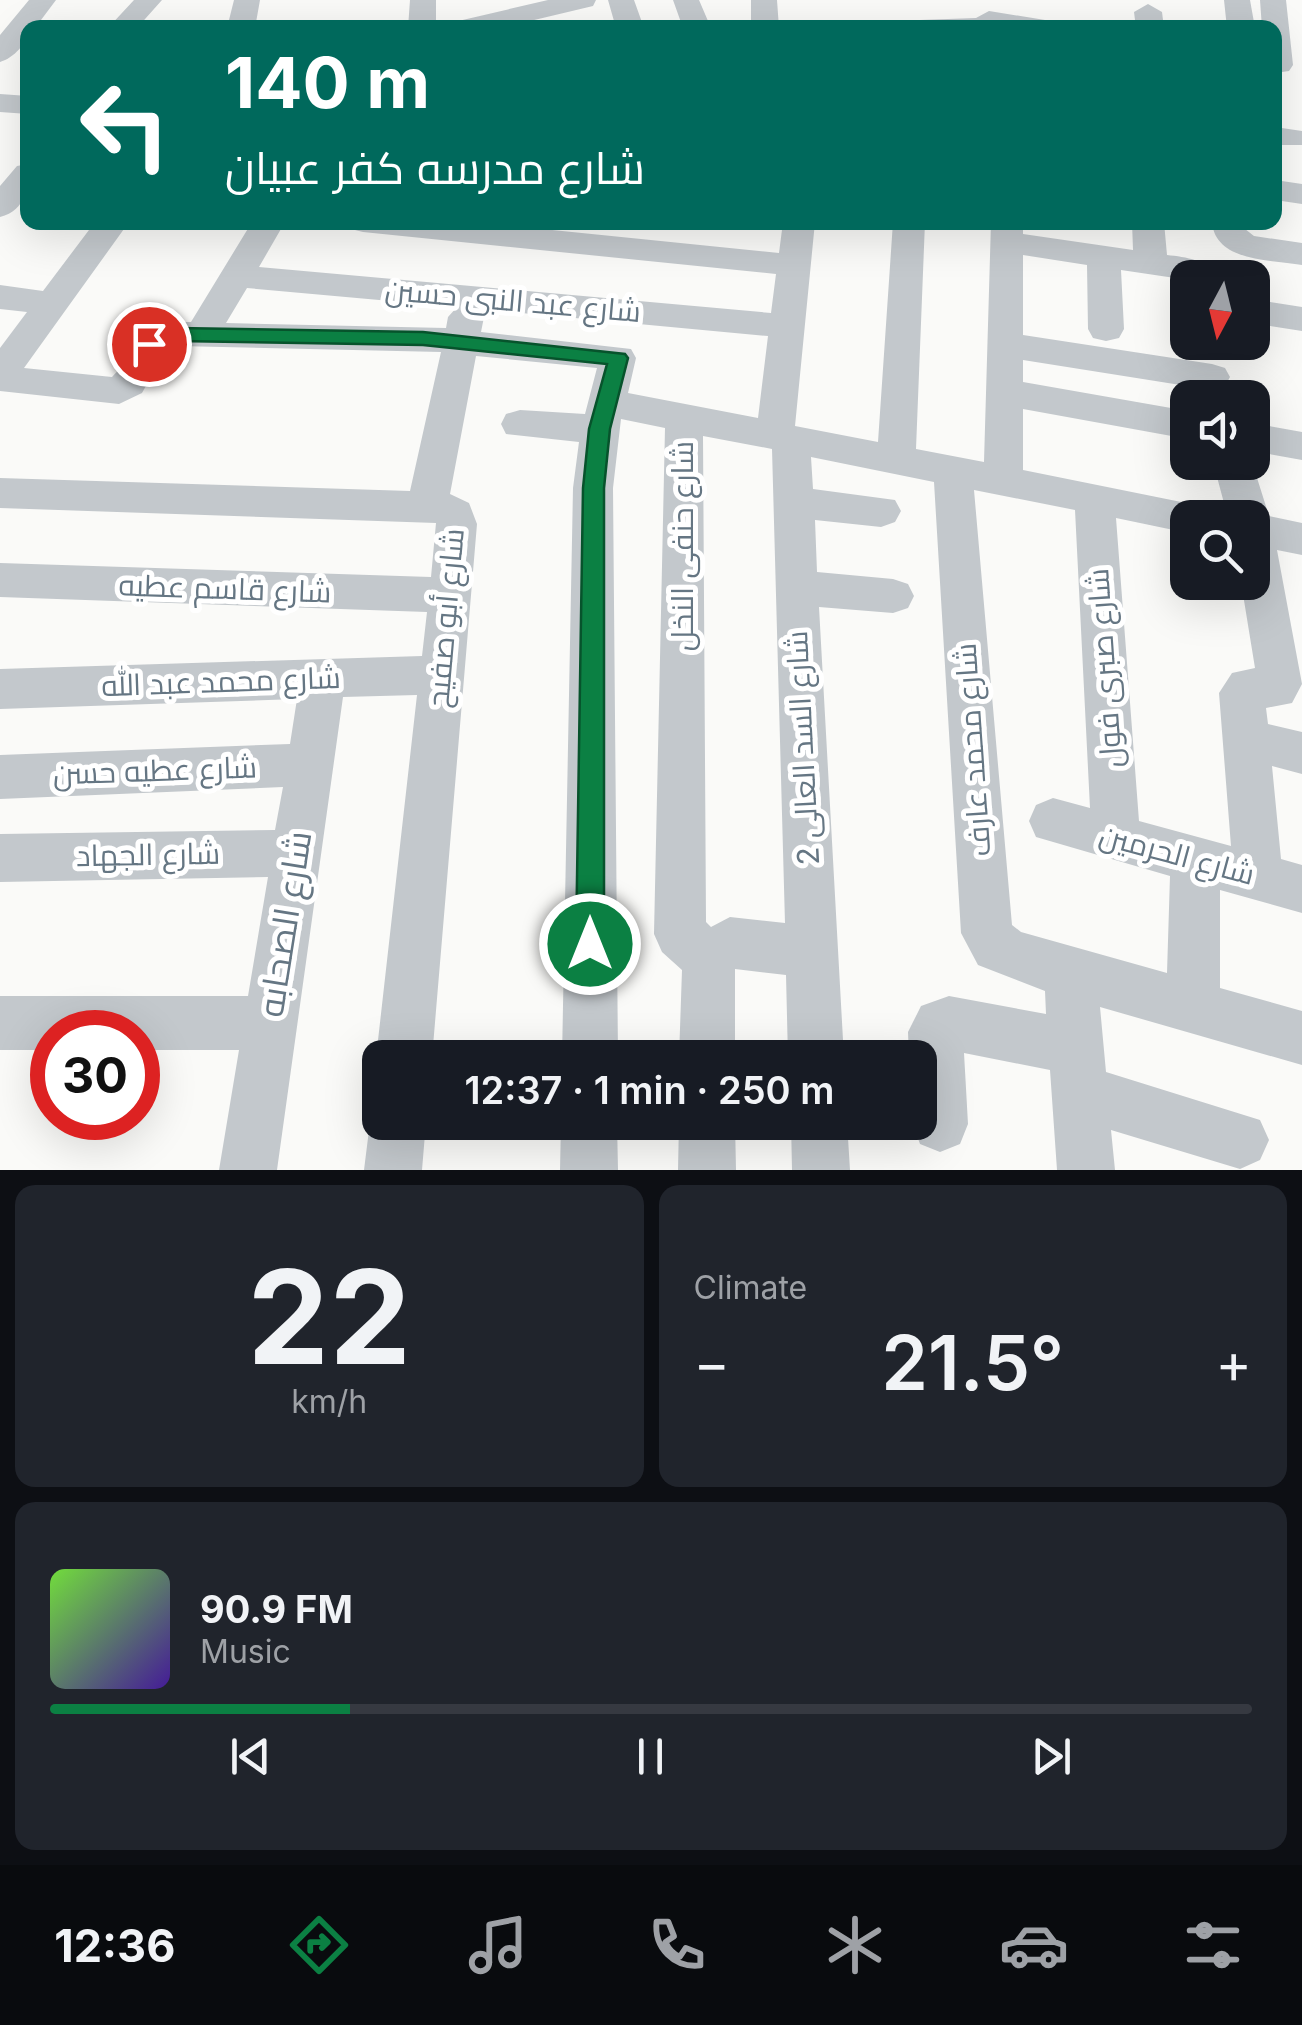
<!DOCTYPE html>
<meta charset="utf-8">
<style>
body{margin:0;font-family:Inter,Cairo,sans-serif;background:#20242c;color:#f1f3f6;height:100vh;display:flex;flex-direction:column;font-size:38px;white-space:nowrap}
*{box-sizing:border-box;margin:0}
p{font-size:32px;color:#9ea1a6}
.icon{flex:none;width:55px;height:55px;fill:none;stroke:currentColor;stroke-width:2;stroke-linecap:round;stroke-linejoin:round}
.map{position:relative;height:1170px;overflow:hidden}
.side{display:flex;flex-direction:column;gap:15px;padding:15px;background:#0d0f14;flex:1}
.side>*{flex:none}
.top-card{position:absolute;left:20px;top:20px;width:1262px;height:210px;border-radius:20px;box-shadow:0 10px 40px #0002;background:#00695c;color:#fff;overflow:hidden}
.needle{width:65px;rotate:187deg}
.fabs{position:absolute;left:1170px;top:260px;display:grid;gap:20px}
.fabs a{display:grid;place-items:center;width:100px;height:100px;border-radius:20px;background:#171b24;box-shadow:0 10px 40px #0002;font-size:50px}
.speed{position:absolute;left:30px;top:1010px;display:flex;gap:20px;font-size:50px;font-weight:700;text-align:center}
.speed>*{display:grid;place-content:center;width:130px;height:130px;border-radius:50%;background:#171b24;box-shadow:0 10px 40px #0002;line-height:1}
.speed .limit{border:15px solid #d22;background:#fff;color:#111}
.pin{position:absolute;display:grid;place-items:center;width:85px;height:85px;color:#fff;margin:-42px;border:5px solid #fff;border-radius:50%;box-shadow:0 2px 10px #0007}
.me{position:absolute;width:110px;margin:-55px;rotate:0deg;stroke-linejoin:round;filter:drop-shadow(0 0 8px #0008)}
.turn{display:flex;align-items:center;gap:35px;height:210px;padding:0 40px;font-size:45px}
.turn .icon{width:130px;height:130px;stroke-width:2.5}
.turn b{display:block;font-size:70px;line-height:85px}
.big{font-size:75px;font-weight:600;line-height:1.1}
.side .tile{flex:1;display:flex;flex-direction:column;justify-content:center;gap:15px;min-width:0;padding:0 35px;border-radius:20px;background:#20242c}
.side .dial{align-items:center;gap:0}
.dial b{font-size:130px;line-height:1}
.song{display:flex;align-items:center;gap:30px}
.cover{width:120px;height:120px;border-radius:15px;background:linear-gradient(135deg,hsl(100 70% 55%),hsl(260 70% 35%))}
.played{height:10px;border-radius:5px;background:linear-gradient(90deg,#0b8043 25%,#363941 25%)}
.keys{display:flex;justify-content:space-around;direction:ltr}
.heat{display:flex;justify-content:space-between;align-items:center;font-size:55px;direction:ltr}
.side .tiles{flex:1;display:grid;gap:15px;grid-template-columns:1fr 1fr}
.tile:last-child{grid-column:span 2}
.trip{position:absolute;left:362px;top:1040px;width:575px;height:100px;border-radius:20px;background:#171b24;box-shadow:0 10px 40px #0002;font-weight:600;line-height:100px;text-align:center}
.dock{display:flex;height:160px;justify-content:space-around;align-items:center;background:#090b0e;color:#9ea1a6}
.dock .icon{width:70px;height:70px}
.dock .on{color:#0b8043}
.dock b{font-size:45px;color:#f1f3f6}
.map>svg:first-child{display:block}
</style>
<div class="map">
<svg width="1302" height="1170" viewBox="0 0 1302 1170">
<rect width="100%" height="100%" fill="#fafaf8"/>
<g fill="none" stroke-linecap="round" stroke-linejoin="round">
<!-- minor -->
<path fill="#c3c8cc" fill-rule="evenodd" d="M 29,0 L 56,0 L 35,28 L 28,28 C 28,43 14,58 0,62 L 0,35 Z
M 134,0 L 162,0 L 137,28 L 108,28 Z
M 234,0 L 260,0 L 255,28 L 227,28 Z
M 410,0 L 436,0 L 436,28 L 408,28 Z
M 548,0 L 596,0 L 593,6 L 501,28 L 451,28 L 454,22 Z
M 608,0 L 634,0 L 644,28 L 616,28 Z
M 673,0 L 699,0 L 711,28 L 683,28 Z
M 751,0 L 777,0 L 779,28 L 751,28 Z
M 1224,0 L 1250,0 L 1255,28 L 1227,28 Z
M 1260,0 L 1286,0 L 1293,65 L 1289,71 L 1275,73 L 1275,28 L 1262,28 Z
M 1148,4 L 1162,12 L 1164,28 L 1136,28 L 1134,12 Z
M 989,11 L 1045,20 L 1058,28 L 907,28 L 920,20 L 976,18 Z
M 0,94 L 28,96 L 28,114 L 0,112 Z
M 1275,127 L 1302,131 L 1302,145 L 1275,145 Z
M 28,164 C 28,187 27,210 0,217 L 0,186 L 17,166 Z
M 1275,180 L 1302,184 L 1302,204 L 1275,200 Z
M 95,222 L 129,222 L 24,368 L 112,377 C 146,345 127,321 191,322 L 252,222 L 285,222 L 259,267 L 771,313 L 776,274 L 363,232 L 351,229 L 347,222 L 473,222 L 779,253 L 783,222 L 815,222 L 795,426 L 878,442 L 893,222 L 925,222 L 916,449 L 984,462 L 991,222 L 1023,222 L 1023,234 L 1133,250 L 1132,222 L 1164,222 L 1167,255 C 1186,257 1208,260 1219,278 L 1188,278 L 1188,285 L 1175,278 L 1121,270 L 1124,329 L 1119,338 L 1106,341 L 1093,338 L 1088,329 L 1087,265 L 1023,255 L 1023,335 L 1212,364 L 1225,368 L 1230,377 L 1225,386 L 1212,390 L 1023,360 L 1023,382 L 1188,411 L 1188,439 L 1023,409 L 1023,470 L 1206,507 L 1212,518 L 1188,518 L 1188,533 L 1116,518 L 1139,821 L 1231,846 L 1219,693 L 1232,673 L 1255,668 L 1241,582 L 1252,582 L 1252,518 L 1228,518 L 1213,462 L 1252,462 L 1269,516 L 1302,523 L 1302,555 L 1277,550 L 1302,684 L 1292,703 L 1266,708 L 1268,724 L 1302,732 L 1302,774 L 1272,766 L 1281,859 L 1302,865 L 1302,913 L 1220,890 L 1220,988 L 1302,1011 L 1302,1065 L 1100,1007 L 1106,1072 L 1260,1120 L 1269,1140 L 1260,1160 L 1240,1169 L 1111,1130 L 1115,1170 L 1057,1170 L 1050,1070 L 964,1053 L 968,1124 L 960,1144 L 940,1152 L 920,1144 L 912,1122 L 920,1122 L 920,1058 L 909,1058 L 908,1032 L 921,1006 L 949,996 L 1046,1014 L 1045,991 L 978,965 L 961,933 L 934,482 L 811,457 L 813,489 L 895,500 L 901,511 L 895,522 L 881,527 L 815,520 L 817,572 L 893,579 L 908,584 L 914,596 L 908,608 L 893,613 L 819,607 L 844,1058 L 788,1058 L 786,975 L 735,969 L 735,1058 L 679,1058 L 682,970 L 662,952 L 654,934 L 665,428 L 621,419 L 613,488 L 618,1058 L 562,1058 L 573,488 L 579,442 L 506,434 L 501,424 L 506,414 L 520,410 L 585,414 L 597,368 L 476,356 L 450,494 L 469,503 L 477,524 L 432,1058 L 380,1058 L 380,1067 L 376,1058 L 417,695 L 343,697 L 277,1170 L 219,1170 L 239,1050 L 138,1050 L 138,1032 L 52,1032 L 52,1050 L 0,1050 L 0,996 L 248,996 L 268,877 L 0,882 L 0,834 L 275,830 L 283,787 L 0,799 L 0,755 L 290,744 L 297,699 L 0,709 L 0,669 L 422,656 L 427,612 L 0,597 L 0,563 L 431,577 L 436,523 L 0,508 L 0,478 L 410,491 L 441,352 L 177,346 L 163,355 L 142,393 L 119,404 L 0,391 L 0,348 L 27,312 L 0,309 L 0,285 L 43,291 ZM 247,288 L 457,307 L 448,317 L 446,328 L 226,323 ZM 479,309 L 768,336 L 758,418 L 628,393 L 636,358 L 631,349 L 481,332 L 484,317 ZM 703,436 L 772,449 L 785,923 L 730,917 L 711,927 L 706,922 ZM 974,490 L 1075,510 L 1090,808 L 1053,798 L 1036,805 L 1029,821 L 1036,837 L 1170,876 L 1167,973 L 1021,932 L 1012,925 Z
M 1212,222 L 1244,222 L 1245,229 L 1254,236 L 1302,243 L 1302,265 C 1272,260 1215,262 1212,222 Z
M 1252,299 L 1302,307 L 1302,331 L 1252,323 Z
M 1252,423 L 1302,432 L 1302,460 L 1252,451 Z
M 380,1101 L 380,1122 L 426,1122 L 422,1170 L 364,1170 L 370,1122 Z
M 561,1122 L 617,1122 L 618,1170 L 560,1170 Z
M 679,1122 L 735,1122 L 736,1170 L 678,1170 Z
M 791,1122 L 847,1122 L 850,1170 L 792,1170 Z"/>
</g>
<!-- route -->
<path fill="#0b8043" stroke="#07532c" stroke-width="2.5" d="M 177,328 L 423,332 L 625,354 L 628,358 L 610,429 L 604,488 L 604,944 L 600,954 L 590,958 L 580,954 L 576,944 L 583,488 L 589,429 L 607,364 L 423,345 L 177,341 L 149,350 L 140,344 L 155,332 Z"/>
<g text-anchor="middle" stroke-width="10" stroke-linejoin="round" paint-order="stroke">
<!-- street labels -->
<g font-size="30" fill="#657683" stroke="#fff">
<text transform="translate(513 301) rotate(5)" y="10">شارع عبد النبى حسين</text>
<text transform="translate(683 546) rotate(-90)" y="10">شارع حنفى النخل</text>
<text transform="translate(225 589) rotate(2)" y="10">شارع قاسم عطيه</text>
<text transform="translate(446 618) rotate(-85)" y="10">شارع أبو صفيح</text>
<text transform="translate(1105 668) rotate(-94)" y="10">شارع صبرى فول</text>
<text transform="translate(221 682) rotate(-2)" y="10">شارع محمد عبد الله</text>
<text transform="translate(803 748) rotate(-93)" y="10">شارع السد العالى 2</text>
<text transform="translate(973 750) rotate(-94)" y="10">شارع محمد عارف</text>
<text transform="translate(155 771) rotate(-2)" y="10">شارع عطيه حسن</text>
<text transform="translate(148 855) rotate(-1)" y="10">شارع الجهاد</text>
<text transform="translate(1177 855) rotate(15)" y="10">شارع الحرمين</text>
</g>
<!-- near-street labels -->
<g font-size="35" fill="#657683" stroke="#fff">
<text transform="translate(285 924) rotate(-81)" y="12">شارع الصحابه</text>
</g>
</g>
</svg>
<div class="fabs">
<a><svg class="needle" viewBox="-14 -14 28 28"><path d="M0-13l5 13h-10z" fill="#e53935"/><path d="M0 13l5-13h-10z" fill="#9ea1a6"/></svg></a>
<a><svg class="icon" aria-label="sound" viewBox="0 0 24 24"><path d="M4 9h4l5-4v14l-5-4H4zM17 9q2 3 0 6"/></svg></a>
<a><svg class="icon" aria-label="search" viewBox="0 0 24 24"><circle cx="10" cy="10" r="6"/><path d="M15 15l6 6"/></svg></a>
</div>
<div class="speed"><div class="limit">30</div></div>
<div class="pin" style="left:149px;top:344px;background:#d93025"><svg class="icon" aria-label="arrive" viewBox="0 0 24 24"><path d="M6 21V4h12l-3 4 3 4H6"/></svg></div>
<svg class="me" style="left:590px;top:944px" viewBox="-20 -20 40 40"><circle r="17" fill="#0b8043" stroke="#fff" stroke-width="3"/><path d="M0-11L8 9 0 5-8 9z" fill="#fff"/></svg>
<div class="trip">12:37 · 1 min · 250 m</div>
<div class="top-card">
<div class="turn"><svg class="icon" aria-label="left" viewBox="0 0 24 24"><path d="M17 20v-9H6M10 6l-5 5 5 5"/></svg><div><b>140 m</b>شارع مدرسه كفر عبيان</div></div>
</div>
</div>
<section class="side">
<div class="tiles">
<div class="tile dial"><b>22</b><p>km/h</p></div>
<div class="tile"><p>Climate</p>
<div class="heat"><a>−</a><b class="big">21.5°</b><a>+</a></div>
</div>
<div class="tile">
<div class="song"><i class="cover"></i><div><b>90.9 FM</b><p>Music</p></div></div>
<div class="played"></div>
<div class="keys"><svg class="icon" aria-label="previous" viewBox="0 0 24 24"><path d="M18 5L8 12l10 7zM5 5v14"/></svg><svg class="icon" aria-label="pause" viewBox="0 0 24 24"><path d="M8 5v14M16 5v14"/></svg><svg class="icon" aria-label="next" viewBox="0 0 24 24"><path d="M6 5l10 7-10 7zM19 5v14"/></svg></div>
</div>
</div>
</section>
<nav class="dock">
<b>12:36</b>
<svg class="icon on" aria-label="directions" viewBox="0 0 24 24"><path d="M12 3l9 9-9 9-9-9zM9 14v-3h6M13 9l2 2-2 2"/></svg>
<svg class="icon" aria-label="music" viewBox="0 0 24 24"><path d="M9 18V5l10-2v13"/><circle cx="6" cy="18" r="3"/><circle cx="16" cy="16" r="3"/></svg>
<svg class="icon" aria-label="phone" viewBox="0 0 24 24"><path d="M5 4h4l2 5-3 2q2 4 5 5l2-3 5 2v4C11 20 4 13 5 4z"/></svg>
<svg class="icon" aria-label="climate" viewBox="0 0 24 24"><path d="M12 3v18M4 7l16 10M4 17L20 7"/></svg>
<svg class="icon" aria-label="car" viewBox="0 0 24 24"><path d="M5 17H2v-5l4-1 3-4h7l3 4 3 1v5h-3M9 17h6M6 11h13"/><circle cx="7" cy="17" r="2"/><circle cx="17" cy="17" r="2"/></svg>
<svg class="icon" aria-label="filters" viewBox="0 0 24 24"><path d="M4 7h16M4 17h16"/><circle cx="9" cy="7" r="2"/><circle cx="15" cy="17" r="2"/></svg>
</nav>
